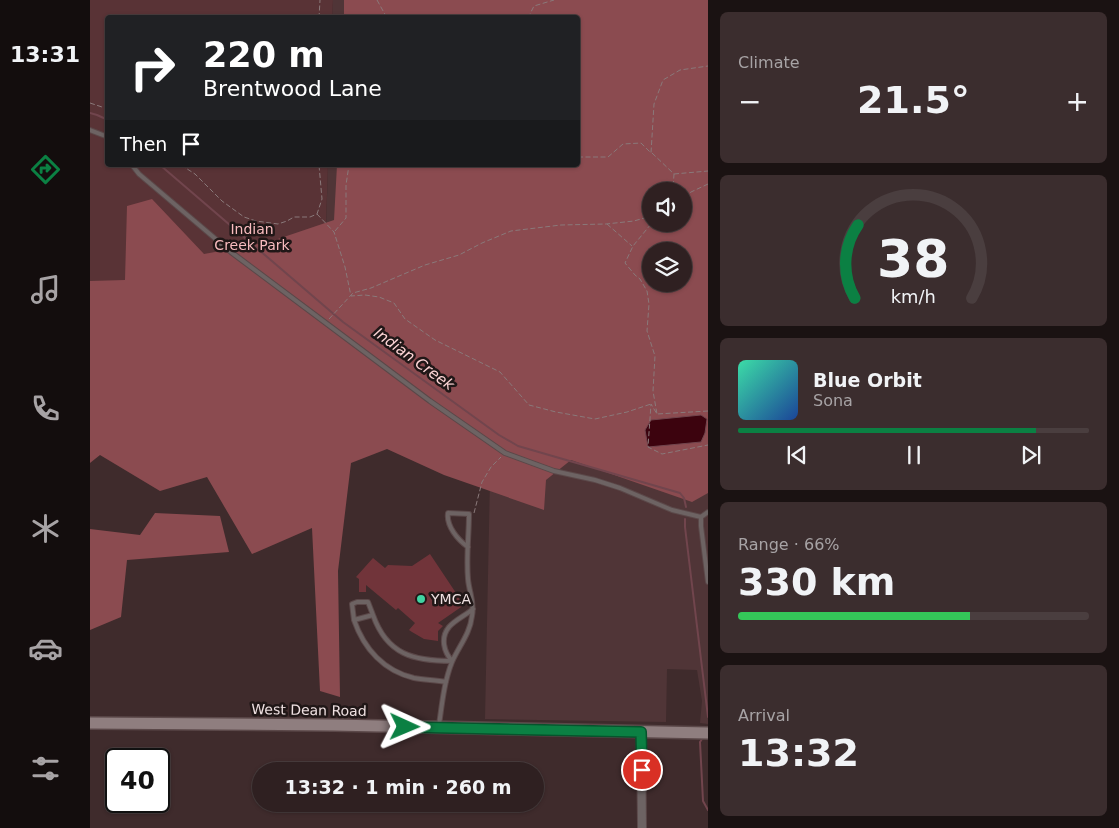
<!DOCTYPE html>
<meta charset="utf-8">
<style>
body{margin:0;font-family:"DejaVu Sans",sans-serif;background:#3b2d2e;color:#f1f3f6;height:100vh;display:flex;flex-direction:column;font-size:19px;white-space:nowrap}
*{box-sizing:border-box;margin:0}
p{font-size:16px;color:#a7a3a5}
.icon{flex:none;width:28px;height:28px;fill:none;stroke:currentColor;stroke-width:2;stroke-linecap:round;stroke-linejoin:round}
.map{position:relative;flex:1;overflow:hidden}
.side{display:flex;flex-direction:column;gap:12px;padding:12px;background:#1a1212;width:411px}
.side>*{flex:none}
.guide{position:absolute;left:15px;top:15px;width:475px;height:152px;border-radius:5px;box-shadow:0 1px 4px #0004,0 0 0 1px #4a3e3f;background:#202124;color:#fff;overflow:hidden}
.controls{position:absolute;left:552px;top:182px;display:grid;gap:10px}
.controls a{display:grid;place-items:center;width:50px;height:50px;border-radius:50%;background:#2f2021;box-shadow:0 1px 4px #0004,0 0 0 1px #4a3e3f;font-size:25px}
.speed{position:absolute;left:15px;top:748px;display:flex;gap:10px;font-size:25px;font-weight:700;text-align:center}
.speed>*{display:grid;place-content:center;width:65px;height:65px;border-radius:50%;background:#2f2021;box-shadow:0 1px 4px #0004,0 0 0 1px #4a3e3f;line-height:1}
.speed .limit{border:2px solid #111;border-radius:8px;background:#fff;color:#111}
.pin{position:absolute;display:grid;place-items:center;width:42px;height:42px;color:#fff;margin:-21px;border:2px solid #fff;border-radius:50%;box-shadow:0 1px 5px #0007}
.me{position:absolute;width:55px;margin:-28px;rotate:91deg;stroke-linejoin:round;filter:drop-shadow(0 0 4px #0008)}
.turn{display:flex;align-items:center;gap:18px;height:105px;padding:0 15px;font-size:22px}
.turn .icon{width:65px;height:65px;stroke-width:2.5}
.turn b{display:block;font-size:35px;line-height:42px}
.then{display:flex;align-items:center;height:48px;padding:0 15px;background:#0003;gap:10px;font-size:19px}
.big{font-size:38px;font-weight:700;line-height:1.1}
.side .widget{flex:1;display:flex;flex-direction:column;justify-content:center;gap:8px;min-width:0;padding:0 18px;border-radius:8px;background:#3b2d2e}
.side .dial{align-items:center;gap:0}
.dial svg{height:130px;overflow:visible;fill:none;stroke:#4a3e3f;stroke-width:7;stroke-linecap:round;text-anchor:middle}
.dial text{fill:#f1f3f6;stroke:none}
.song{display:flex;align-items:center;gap:15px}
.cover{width:60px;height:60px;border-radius:8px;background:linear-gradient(135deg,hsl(160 70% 55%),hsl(220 70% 35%))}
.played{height:5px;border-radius:2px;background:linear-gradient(90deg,#0b8043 85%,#4a3e3f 85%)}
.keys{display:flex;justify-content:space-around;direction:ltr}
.heat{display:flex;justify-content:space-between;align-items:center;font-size:28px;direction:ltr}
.charge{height:8px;border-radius:4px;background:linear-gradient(90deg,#34c759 66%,#4a3e3f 0)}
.trip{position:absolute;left:162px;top:762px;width:292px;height:50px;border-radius:25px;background:#2f2021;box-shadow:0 1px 4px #0004,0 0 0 1px #4a3e3f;font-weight:700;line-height:50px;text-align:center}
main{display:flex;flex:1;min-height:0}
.tabs{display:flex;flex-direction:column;width:90px;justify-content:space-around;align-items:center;background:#130d0d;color:#a7a3a5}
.tabs .icon{width:35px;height:35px}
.tabs .active{color:#0b8043}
.tabs b{font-size:22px;color:#f1f3f6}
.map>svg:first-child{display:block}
</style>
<main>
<nav class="tabs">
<b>13:31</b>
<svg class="icon active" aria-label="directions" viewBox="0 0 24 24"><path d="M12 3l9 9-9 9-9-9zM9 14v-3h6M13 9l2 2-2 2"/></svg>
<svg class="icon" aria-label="music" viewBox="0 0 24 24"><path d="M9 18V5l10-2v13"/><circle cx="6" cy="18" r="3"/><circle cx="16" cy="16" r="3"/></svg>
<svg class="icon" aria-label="phone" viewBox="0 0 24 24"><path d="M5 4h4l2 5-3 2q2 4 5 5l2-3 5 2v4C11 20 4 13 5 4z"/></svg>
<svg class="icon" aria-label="climate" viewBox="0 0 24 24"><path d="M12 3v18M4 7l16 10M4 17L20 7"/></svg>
<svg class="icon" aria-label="car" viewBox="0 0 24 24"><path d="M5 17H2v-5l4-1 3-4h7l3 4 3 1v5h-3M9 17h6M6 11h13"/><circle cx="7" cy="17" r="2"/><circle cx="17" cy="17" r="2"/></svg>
<svg class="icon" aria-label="filters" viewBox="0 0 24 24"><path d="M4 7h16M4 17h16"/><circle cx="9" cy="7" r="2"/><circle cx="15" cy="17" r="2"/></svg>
</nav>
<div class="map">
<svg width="618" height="828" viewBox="0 0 618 828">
<rect width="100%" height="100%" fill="#3f2b2c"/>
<!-- built -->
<path fill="#503537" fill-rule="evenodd" d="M 243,0 L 618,0 L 618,724 L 610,723 L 612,701 L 607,670 L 577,669 L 576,722 L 395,719 L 400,480 L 231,393 L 238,165 L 488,165 L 488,18 L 242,17 ZM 561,191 L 594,191 L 594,224 L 561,224 ZM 561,251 L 594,251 L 594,284 L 561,284 Z"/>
<!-- green -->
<path fill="#593336" d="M 0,0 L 243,0 L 242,17 L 18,18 L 18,165 L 238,165 L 232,344 L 0,306 Z"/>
<!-- forest -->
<path fill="#8b4b50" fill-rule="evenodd" d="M 254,0 L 618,0 L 618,493 L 602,502 L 481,460 L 456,480 L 454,510 L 354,475 L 297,449 L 261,463 L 248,571 L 250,697 L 230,691 L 222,528 L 162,554 L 117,477 L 70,491 L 10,455 L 0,463 L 0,281 L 35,280 L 37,206 L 62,199 L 114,254 L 179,242 L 244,220 L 247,165 L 488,165 L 488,18 L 254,17 ZM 561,191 L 594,191 L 594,224 L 561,224 ZM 561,251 L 594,251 L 594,284 L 561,284 Z
M 65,513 L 130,516 L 139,552 L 37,560 L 31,617 L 0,630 L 0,529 L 50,535 Z"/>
<!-- water -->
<path fill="#3c030e" stroke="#71454d" d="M 611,415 L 617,419 L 615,433 L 611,442 L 558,447 L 555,430 L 561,420 Z"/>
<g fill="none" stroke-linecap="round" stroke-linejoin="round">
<!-- stream -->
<path stroke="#71454d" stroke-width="2" d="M 0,113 L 7,115 L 18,120
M 70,165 L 253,322 L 409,435 L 428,446 L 590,493 L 594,498 L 596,507
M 595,519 L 595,527 L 618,717
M 612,739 L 610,742 L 613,801 L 618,810"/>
</g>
<!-- building -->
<path fill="#71343a" d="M 340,554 L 374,605 L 348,623 L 353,626 L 348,631 L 348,641 L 334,639 L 322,632 L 319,630 L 325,623 L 308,608 L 306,610 L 276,585 L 276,592 L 269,592 L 269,579 L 266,577 L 283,558 L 295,568 L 298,565 L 322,566 Z
M 259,804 L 274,804 L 274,812 L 259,812 Z"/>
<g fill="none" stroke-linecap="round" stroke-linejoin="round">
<!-- lane casing -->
<g stroke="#5b4849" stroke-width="6">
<path id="lane" d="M 0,130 L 18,137
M 42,165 L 49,174 L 141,252 L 340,401 L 415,453 L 464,471 L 505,480 L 530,488 L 582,510 L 611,517
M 618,512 L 611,517 L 611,526 L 618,582
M 264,620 L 262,604 L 267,602 L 278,602 L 283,615
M 362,661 C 354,652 350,638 359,627 C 365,620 376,615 383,609
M 356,682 C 346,680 335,680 324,678 C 294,671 274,649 264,620 L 283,615 C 297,655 324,661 362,661
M 349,725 C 352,704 354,682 362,662 C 369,646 380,634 382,616 C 385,602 379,592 378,579 C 376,557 379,535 379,514 L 358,513 C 356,526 368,540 378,547"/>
</g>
<!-- street casing -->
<g stroke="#5b4849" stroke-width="10">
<path id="street" d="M 551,732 L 552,828"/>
</g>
<!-- secondary casing -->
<g stroke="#5b4849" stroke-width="14">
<path id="secondary" d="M 0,723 L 243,725 L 618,733"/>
</g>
<!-- path -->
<path stroke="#8a797a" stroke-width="1" stroke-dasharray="5 2.5" stroke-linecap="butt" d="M 287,0 L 297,18
M 229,18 L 230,0
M 438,18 L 444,6 L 464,0
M 0,103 L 18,109
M 562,153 L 584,174 L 583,189 L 580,191
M 488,157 L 518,157 L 533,144 L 551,143 L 561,153 L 564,104 L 573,80 L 590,70 L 618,66
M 91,165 L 105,174 L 132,201 L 154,217 L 166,221 L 188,224 L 197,221 L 204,217 L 220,217 L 227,214 L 232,199 L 229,165
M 584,174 L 618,171
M 594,197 L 601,192 L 618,184
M 227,214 L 244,232 L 255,267 L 261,296 L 275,295 L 289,297 L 304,303 L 315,319 L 345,340 L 410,372 L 439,405 L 466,412 L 505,419 L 537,412 L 561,404
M 517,224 L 542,246
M 561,224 L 543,246 L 535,263 L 545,275 L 550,279 L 557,291 L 559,304 L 557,331 L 565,356 L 563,391 L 567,414
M 245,231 L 256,218 L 256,185 L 259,165
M 239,319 L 263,293 L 281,288 L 335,265 L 369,255 L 392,243 L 421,231 L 471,225 L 516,224 L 544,221 L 561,216
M 618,411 L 567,414 L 561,404 L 558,447 L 572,454 L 618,445
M 384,513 L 392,482 L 401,467 L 411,457"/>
<!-- lane -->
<use href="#lane" stroke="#6d6363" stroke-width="4"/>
<!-- street -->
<use href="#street" stroke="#6d6363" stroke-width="8"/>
<!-- secondary -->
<use href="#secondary" stroke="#8f7e7f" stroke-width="11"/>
</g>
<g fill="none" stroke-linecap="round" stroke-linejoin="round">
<!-- route casing -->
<g stroke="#07532c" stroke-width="12">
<path id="route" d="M 315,727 L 551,732 L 552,770"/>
</g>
<!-- route -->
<use href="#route" stroke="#0b8043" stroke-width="9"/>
</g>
<!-- markers -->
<circle fill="#40d4a2" stroke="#201717" stroke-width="2" cx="331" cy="599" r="5"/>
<g text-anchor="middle" stroke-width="5" stroke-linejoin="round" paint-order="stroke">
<!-- park labels -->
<g font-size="14" fill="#f9bcbf" stroke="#201717">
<text x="162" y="234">Indian<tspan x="162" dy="16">Creek Park</tspan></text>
</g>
<!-- poi labels -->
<g font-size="14" fill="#eee0e1" stroke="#201717" text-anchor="start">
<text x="341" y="604">YMCA</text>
</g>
<!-- street labels -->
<g font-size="14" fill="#eee0e1" stroke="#201717">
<text transform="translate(219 710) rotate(1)" y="5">West Dean Road</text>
</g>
<!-- water labels -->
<g font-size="15" font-style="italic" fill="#fdd4d5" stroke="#201717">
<text transform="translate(324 359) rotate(36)" y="5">Indian Creek</text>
</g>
</g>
</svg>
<div class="controls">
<a><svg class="icon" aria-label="sound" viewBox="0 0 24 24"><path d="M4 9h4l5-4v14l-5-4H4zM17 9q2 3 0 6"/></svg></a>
<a><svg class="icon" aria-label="layers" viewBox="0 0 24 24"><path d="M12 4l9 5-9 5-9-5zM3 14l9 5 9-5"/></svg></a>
</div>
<div class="speed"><div class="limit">40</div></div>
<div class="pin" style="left:552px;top:770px;background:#d93025"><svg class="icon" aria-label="arrive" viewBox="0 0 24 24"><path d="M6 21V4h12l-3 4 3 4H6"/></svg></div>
<svg class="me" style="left:315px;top:727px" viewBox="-20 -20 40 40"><path d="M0-17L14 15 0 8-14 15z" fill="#0b8043" stroke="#fff" stroke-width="4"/></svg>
<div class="trip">13:32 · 1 min · 260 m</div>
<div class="guide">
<div class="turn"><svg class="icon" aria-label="right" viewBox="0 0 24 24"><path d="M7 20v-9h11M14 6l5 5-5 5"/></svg><div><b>220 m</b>Brentwood Lane</div></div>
<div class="then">Then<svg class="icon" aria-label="arrive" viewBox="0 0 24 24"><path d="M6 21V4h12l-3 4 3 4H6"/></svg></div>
</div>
</div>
<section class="side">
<div class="widget"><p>Climate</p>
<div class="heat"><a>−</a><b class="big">21.5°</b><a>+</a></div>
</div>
<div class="widget dial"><svg viewBox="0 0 100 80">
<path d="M14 69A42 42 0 1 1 86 69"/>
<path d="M14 69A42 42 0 0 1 16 24" stroke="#0b8043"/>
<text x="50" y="56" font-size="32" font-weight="700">38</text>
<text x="50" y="72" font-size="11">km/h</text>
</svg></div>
<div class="widget">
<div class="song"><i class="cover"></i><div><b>Blue Orbit</b><p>Sona</p></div></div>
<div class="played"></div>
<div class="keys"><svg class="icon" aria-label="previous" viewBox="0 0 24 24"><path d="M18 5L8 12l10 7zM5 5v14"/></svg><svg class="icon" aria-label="pause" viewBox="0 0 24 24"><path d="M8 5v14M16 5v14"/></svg><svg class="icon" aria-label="next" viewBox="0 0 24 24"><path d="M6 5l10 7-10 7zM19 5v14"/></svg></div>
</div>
<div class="widget"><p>Range · 66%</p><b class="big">330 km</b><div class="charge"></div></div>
<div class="widget"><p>Arrival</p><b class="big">13:32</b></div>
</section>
</main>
